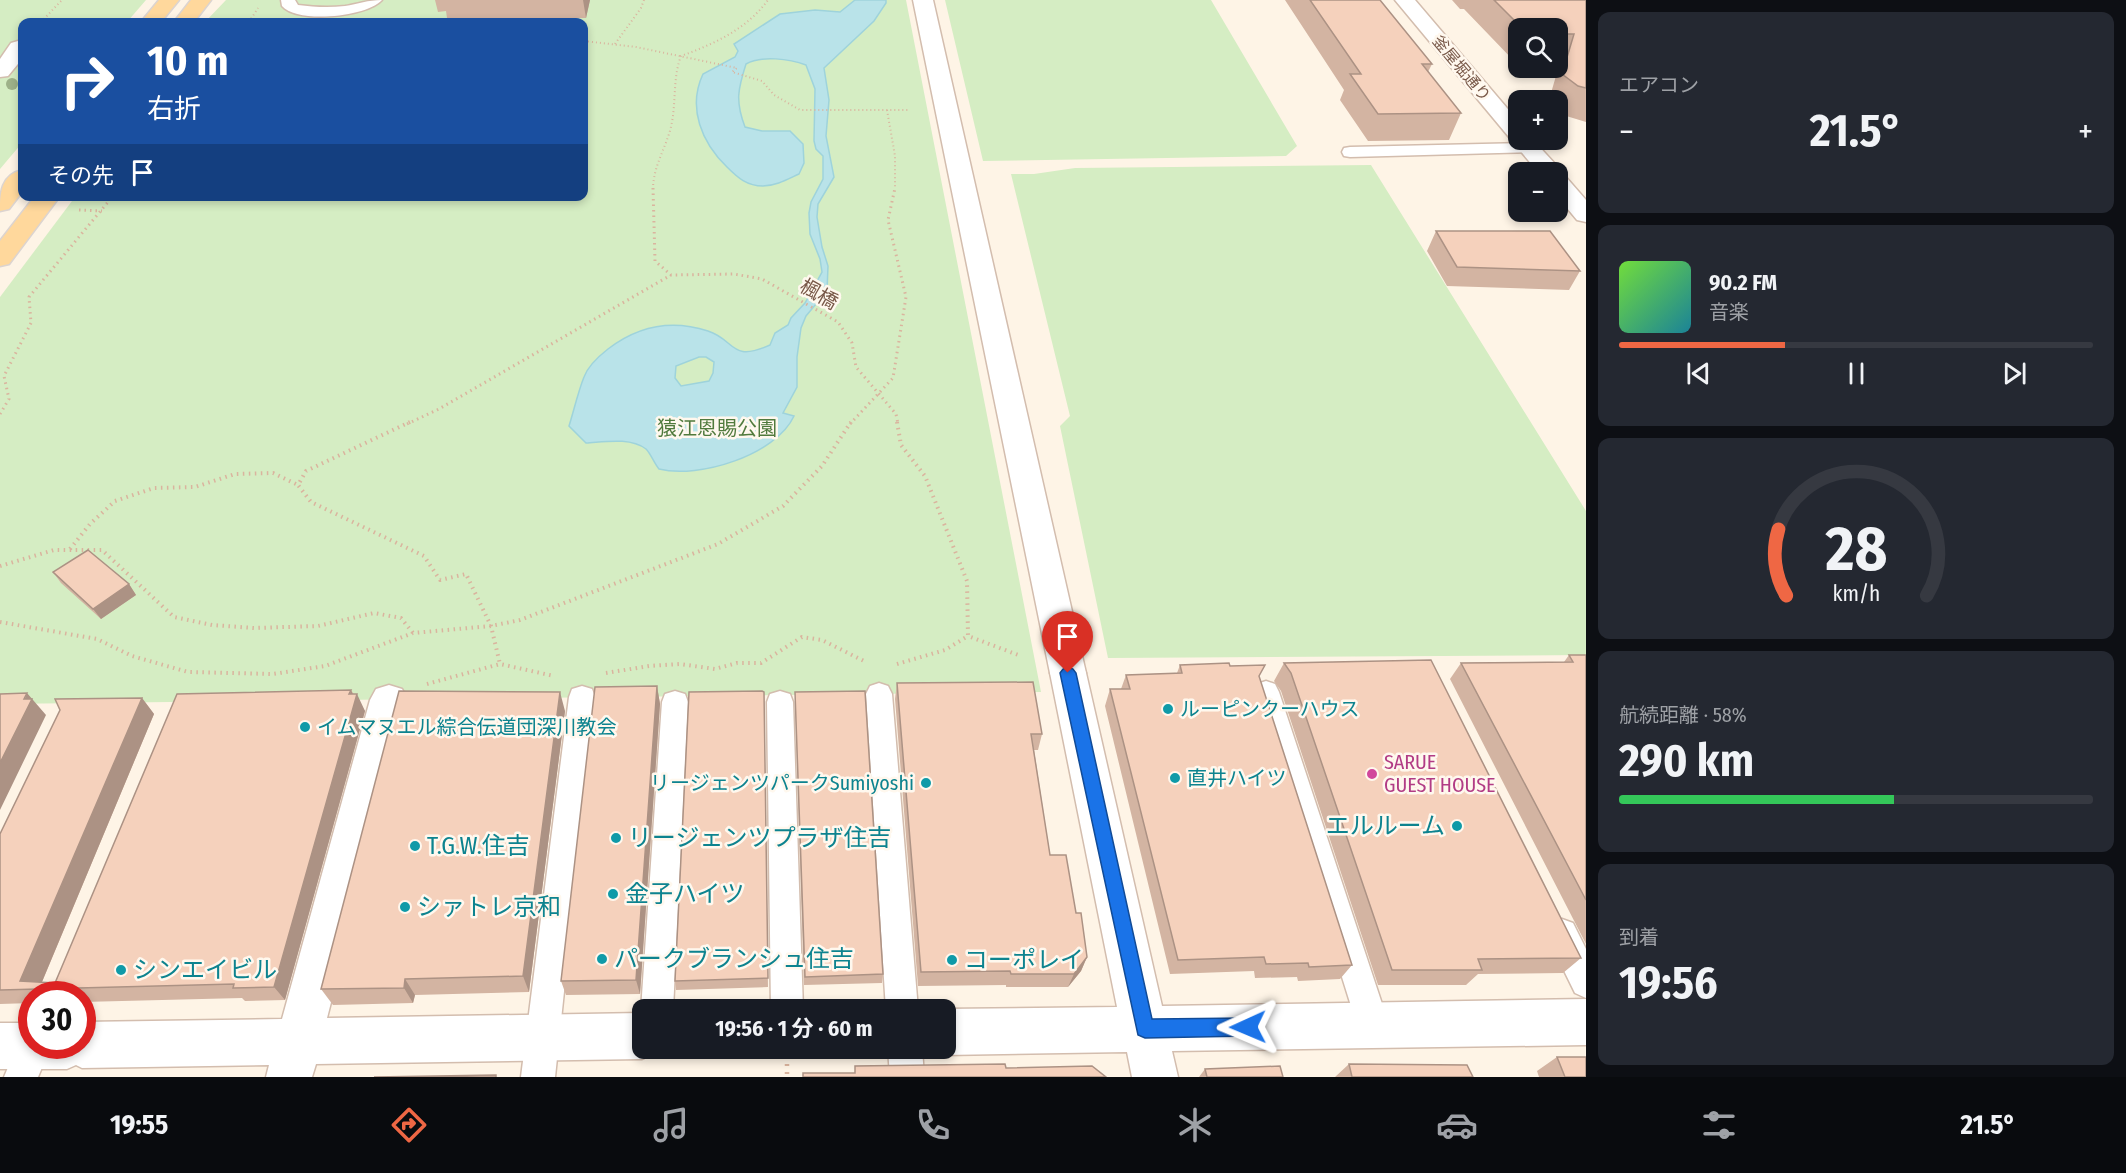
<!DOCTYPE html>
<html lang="ja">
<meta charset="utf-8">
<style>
body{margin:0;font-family:"Fira Sans Condensed","Noto Sans JP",sans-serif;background:#242831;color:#f1f3f6;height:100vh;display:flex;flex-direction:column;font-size:22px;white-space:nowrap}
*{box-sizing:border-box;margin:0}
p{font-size:20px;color:#9ea1a6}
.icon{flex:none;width:33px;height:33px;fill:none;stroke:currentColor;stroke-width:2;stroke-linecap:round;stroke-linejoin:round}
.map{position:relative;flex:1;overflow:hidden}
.side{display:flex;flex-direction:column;gap:12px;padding:12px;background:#0d0f14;width:540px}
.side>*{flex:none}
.guide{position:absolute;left:18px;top:18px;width:570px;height:183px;border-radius:12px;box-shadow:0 3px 9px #0003;background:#1a4fa0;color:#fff;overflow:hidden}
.fabs{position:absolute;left:1508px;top:18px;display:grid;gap:12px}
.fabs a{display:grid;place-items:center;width:60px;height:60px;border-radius:12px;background:#171b24;box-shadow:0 3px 9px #0003;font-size:30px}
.speed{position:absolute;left:18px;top:981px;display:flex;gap:12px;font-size:30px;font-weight:700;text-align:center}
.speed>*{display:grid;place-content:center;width:78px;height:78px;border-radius:50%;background:#171b24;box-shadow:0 3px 9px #0003;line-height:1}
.speed .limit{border:9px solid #d22;background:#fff;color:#111}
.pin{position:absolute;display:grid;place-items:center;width:51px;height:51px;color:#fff;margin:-62px -26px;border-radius:50% 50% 50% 0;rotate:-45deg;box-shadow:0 0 6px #0007}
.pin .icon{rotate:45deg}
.me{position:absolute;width:66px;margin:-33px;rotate:269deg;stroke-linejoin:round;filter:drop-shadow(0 0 4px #0008)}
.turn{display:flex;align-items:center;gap:21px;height:126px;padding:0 30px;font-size:27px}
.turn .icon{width:78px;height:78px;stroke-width:2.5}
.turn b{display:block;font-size:42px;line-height:51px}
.then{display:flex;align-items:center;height:57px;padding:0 30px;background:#0003;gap:12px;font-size:22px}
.big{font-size:45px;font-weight:700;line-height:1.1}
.side .card{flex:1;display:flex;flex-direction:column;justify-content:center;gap:9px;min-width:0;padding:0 21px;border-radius:12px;background:#242831}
.side .dial{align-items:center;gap:0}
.dial svg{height:156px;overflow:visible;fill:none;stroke:#363941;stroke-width:7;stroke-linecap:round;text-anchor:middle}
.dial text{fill:#f1f3f6;stroke:none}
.song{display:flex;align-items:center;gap:18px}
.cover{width:72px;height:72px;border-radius:9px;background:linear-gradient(135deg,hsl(100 70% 55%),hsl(190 70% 35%))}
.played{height:6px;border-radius:3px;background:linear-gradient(90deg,#ef6744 35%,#363941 35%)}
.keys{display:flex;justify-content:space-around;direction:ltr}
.heat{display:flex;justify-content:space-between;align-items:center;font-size:33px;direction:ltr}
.charge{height:9px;border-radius:4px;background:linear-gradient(90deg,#34c759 58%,#363941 0)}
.trip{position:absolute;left:632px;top:999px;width:324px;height:60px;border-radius:12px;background:#171b24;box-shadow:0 3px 9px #0003;font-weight:700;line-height:60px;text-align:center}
.dock{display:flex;height:96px;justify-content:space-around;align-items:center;background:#090b0e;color:#9ea1a6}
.dock .icon{width:42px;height:42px}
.dock .selected{color:#ef6744}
.dock b{font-size:27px;color:#f1f3f6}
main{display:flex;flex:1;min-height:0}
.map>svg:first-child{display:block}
</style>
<main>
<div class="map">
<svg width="1586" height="1077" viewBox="0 0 1586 1077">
<rect width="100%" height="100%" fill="#fef4e6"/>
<!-- green -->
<path fill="#d5edc3" d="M 0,0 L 146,0 L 127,22 L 22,22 L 22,143 L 0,169 Z
M 226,0 L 906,0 L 1041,692 L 0,704 L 0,297 L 75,197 L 584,196 L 584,22 L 205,22 Z
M 945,0 L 1211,0 L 1297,146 L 1286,156 L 983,161 Z
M 1371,165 L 1586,511 L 1586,655 L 1108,658 L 1060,426 L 1070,416 L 1011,174 L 1034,174 L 1075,168 Z"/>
<!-- water -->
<path fill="#b9e3e9" stroke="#9ed3db" stroke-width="1.5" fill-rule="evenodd" d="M 855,0 L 886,0 L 886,3 L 874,21 L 824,68 L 829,100 L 826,136 L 834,177 L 818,204 L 817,217 L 822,247 L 828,266 L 827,291 L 806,316 L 801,328 L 797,357 L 797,387 L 783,413 L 794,416 C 776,455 699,479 659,469 C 654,463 651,454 646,449 C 630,437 604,442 586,443 L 569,426 C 574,410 578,392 584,377 C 588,366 599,356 608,349 C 638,326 671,319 708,331 C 736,340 730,363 770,345 L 775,333 L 788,325 L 791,318 L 805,303 L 822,272 L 820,259 L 810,234 L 809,213 L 811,202 L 823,179 L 823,156 L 816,149 L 814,141 L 815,89 L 806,65 C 790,59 761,55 746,64 C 738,89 735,101 745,127 L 762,131 L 790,131 L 803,144 L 804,163 L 799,174 C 788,179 776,186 763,186 C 747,186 738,178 727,167 C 702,143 687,108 703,74 L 735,57 L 738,51 L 734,44 L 780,14 L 815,10 L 840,12 ZM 699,357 L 706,357 L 714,362 L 713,373 L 709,381 L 681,386 L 675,378 L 676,366 Z"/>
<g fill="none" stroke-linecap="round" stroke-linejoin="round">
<!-- service casing -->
<g stroke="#d3bdae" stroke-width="3">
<path id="service" d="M 281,0 L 295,0 L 298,5 C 313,7 329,8 345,6 C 358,4 368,0 382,0 C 367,17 297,24 282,6 Z
M 1529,143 L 1535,144 L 1537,148 L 1535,152 L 1350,157 L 1344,156 L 1342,152 L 1344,148 L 1350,147 Z
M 1266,681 L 1275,684 L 1279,692 L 1389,1025 L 1385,1037 L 1373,1041 L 1361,1037 L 1357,1025 L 1253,692 L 1257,684 Z
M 879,683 L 888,686 L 892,694 L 918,1010 L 886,1010 L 866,694 L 870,686 Z
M 582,686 L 592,689 L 595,697 L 555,1077 L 521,1077 L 569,697 L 572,689 Z
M 675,691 L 685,694 L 688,702 L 673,1010 L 642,1010 L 642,1013 L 641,1010 L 662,702 L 665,694 Z
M 780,691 L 790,694 L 793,702 L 803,1010 L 771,1010 L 767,702 L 770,694 Z
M 1562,919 L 1573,923 L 1586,949 L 1586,998 L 1575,993 L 1546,934 L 1551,923 Z
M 32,1030 L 32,1046 L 51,1046 L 38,1077 L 4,1077 L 22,1034 Z
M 888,1048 L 922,1048 L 924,1077 L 890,1077 Z"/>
</g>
<!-- pedestrian casing -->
<g stroke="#d3bdae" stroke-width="3">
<path id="pedestrian" d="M 913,0 L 933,0 L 1086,673 L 1081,684 L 1068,688 L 1055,684 L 1050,673 Z
M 18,41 L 22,42 L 22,59 L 8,76 L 0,77 L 0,59 L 11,43 Z"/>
</g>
<!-- minor casing -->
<g stroke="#d3bdae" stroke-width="3">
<path id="minor" d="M 1068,658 L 1081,662 L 1086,673 L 1162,1006 L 1586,999 L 1586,1045 L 1172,1051 L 1178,1077 L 1132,1077 L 1127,1052 L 945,1055 L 930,1048 L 945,1048 L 945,1009 L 1117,1007 L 1050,673 L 1055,662 Z
M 389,685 L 402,689 L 408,700 L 327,1018 L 642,1013 L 642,1048 L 660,1048 L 658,1052 L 642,1059 L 316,1064 L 312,1077 L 266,1077 L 269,1065 L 82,1068 L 76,1065 L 67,1069 L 0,1069 L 0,1023 L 32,1023 L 32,1046 L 82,1046 L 82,1022 L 282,1019 L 370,700 L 376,689 Z"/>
</g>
<!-- tertiary casing -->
<g stroke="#d3bdae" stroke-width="3">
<path id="tertiary" d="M 1395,0 L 1415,0 L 1518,121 L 1518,140 L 1533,140 L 1558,167 L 1562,172 L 1560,175 L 1565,176 L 1586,200 L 1586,222 L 1577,220 L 1557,196 L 1557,172 L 1538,172 Z"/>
</g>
<!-- primary casing -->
<g stroke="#dcd4d0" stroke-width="3">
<path id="primary" d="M 159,0 L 179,0 L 161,22 L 141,22 Z
M 191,0 L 211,0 L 194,22 L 174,22 Z
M 22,170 L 22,192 L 9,209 L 0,211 C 0,193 1,175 22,170 Z
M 35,196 L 60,196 L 9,264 L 0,266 L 0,241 Z"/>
</g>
<!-- path-far3 -->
<path stroke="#dab49e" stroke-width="2" stroke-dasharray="1 3" stroke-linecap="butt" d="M 41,22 L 62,0
M 249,22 L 258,8
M 584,41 L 636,47 L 737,68 L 732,72 L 762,81 L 774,95 L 800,110 L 910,110
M 615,44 L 641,8 L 644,0
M 887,110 L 895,156 L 895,189
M 653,189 C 653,165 668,145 672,122 C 676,100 673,77 681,56 C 714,44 747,29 768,0"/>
<!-- path-far2 -->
<path stroke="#dab49e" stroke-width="3" stroke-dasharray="1.5 4" stroke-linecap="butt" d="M 653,188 L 655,261 L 671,275 L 734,274 L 762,279 L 838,322 L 852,343 L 856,367 L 896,414 L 898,424
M 79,210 L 102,211
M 0,414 L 9,399 L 4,376 L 31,323 L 29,297 L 113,196
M 407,424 L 439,409 L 671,275
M 850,424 L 893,378 L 906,297 L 888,220 L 895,188"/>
<!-- path-far1 -->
<path stroke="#dab49e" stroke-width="4" stroke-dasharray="1.5 4.5" stroke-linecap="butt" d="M 410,422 L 306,471 L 298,485 L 311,502 L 424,556 L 440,580 L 466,574 L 491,626 L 500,664
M 897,422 L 901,445 L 925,476 L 967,581 L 968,636 L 1021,656
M 70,549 L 90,524 L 115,501 L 154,488 L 195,487 L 235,474 L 273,473 L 298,485
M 0,566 L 54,550 L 102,550 L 174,617 L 212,625 L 254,628 L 318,626 L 374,613 L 401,618 L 413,633
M 0,622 L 97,639 L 132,656 L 188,672 L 273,674 L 325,666 L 413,633 L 491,626 L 520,620 L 718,544 L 783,506 L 822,466 L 851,422
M 897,664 L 945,650 L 968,636
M 606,673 L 649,666 L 680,664 L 715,669 L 737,663 L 761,663 L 802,637 L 822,640 L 866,662
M 427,684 L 500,664 L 554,676"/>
<!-- path -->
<path stroke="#dab49e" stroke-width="4.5" stroke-dasharray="2 6" stroke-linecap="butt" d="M 787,1048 L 787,1077"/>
<!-- service -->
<use href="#service" fill="#fff" fill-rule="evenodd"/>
<!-- pedestrian -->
<use href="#pedestrian" fill="#fff" fill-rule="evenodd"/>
<!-- minor -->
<use href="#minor" fill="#fff" fill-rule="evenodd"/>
<!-- tertiary -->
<use href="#tertiary" fill="#fff" fill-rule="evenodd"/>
<!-- primary -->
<use href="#primary" fill="#ffd89c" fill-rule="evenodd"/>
</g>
<!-- trees -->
<circle fill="#9eb189" cx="12" cy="84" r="6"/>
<!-- wall -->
<path fill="#d3b4a2" d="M 435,0 L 590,0 L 586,18 L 447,18 L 446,11 L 438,12 Z
M 1285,0 L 1380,0 L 1432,64 L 1428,72 L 1461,113 L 1449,140 L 1368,141 L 1340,100 L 1344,90 Z
M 1452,0 L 1586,0 L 1586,122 L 1563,115 L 1557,110 L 1557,100 L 1549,100 L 1560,62 L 1557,62 L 1557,28 L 1518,28 L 1518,62 L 1515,62 L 1464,9 L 1460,9 Z
M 1436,231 L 1580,271 L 1569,290 L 1447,286 L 1427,251 Z
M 53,572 L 129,584 L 136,595 L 101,619 L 61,583 Z
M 1569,655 L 1586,655 L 1586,944 L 1450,679 L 1461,663 L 1564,662 Z
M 1284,663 L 1581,958 L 1563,973 L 1478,974 L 1466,985 L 1378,985 L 1281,691 L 1274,681 Z
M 1180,665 L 1230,666 L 1259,676 L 1352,965 L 1340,979 L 1298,981 L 1297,977 L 1255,978 L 1254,971 L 1170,974 L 1105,706 L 1110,689 L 1121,689 L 1126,675 L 1177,673 Z
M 897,683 L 1042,734 L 1038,750 L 1034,750 L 1050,855 L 1076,913 L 1087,957 L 1081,971 L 1068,987 L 1006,987 L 1006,985 L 918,986 L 895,699 Z
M 657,686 L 660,704 L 640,994 L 566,995 L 561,981 Z
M 351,690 L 365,711 L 285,1000 L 245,1001 L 242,998 L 82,1002 L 82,994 L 32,994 L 32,1003 L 0,1004 L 0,834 L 142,698 L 154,714 L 42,982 L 55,983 Z
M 764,692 L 768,987 L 676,990 L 675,981 Z
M 795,702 L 883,974 L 882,983 L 804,985 Z
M 565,711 L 529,992 L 415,995 L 413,1003 L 333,1005 L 321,989 Z
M 1557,1057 L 1586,1077 L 1539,1077 L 1537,1071 Z
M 1349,1064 L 1473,1077 L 1335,1077 Z
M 1205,1069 L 1283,1077 L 1199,1077 Z"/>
<!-- shaded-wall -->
<path fill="#ac9284" d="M 583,0 L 590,0 L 586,18 Z
M 129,584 L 136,595 L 101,619 L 93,609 Z
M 657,686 L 660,704 L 640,994 L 636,980 Z
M 351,690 L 355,700 L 357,694 L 365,711 L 285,1000 L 274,987 Z
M 560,692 L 565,711 L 529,992 L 523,976 Z
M 27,693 L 46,715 L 0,810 L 0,763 Z
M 142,698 L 154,714 L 39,989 L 20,981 Z
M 1087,957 L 1081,971 L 1068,987 L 1074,974 Z
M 405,979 L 415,995 L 413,1003 L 404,988 Z"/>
<!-- building -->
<path fill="#f5d1bc" stroke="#ac9284" stroke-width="1.5" d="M 1310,0 L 1380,0 L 1432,64 L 1422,64 L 1461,113 L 1378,114 L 1350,74 L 1361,74 Z
M 1494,0 L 1586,0 L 1586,88 L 1578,86 L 1562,74 L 1574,34 L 1557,34 L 1557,28 L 1522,28 Z
M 1436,231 L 1550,231 L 1580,271 L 1457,267 Z
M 88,550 L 129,584 L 93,609 L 53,572 Z
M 1569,655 L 1586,655 L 1586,900 L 1461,663 L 1573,662 Z
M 1431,660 L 1581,958 L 1478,959 L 1482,970 L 1392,970 L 1291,673 L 1284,663 Z
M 1229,663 L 1230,666 L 1265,665 L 1259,676 L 1352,965 L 1309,967 L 1308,963 L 1266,964 L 1264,957 L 1178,960 L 1110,689 L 1130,689 L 1126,675 L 1182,673 L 1180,665 Z
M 1033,682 L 1042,734 L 1031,734 L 1050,855 L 1066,855 L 1076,913 L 1081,913 L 1087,957 L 1074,974 L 1011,974 L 1010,971 L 921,972 L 897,683 Z
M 657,686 L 636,980 L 561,981 L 595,687 Z
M 351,690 L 349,694 L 357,694 L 274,987 L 233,988 L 234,984 L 0,990 L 0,834 L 60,710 L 55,699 L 142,698 L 20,981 L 55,983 L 177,694 Z
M 399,691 L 560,692 L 523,976 L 405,979 L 404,988 L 321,989 Z
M 762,691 L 764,692 L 768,978 L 675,981 L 689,692 Z
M 865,691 L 883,974 L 805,977 L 795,692 Z
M 27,693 L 24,699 L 32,699 L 0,763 L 0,694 Z
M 1557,1057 L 1586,1057 L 1586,1077 L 1565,1077 Z
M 1005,1064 L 1006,1068 L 1092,1066 L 1106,1077 L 803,1077 L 803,1073 L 855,1073 L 855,1066 Z
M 1349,1064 L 1467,1065 L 1473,1077 L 1352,1077 Z
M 1280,1066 L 1283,1077 L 1207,1077 L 1205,1069 Z
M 496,1075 L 496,1077 L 374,1077 Z"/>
<!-- route -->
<path fill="#1a73e8" stroke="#114b97" stroke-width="1.5" d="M 1068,667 L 1073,669 L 1076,673 L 1152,1019 L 1248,1018 L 1255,1020 L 1257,1027 L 1255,1034 L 1248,1036 L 1145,1038 L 1138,1035 L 1060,673 L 1063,669 Z"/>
<!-- markers -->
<g fill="#0f9aa8" stroke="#fff8ee" stroke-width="2">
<circle cx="1168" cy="709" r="6"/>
<circle cx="305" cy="727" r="6"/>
<circle cx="1175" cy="778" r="6"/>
<circle cx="926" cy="783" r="6"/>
<circle cx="1457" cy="826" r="6"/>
<circle cx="616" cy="838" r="6"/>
<circle cx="415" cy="846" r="6"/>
<circle cx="613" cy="894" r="6"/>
<circle cx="405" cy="907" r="6"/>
<circle cx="602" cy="959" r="6"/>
<circle cx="952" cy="960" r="6"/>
<circle cx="121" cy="970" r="6"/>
</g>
<circle fill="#d1479c" stroke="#fff8ee" stroke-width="2" cx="1372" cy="774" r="6"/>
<g text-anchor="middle" stroke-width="5" stroke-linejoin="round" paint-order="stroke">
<!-- far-street labels -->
<g font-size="16" fill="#795949" stroke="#fff8ee">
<text transform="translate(1462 68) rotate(50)" y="6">釜屋堀通り</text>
</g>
<!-- street labels -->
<g font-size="20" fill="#795949" stroke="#fff8ee">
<text transform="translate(819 294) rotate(30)" y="7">楓橋</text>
</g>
<!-- park labels -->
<g font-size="20" fill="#507a3d" stroke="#fff8ee">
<text x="717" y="435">猿江恩賜公園</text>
</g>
<!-- culture labels -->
<g font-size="20" fill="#0d838f" stroke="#fff8ee" text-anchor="start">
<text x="1180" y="716">ルーピンクーハウス</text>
<text x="317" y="734">イムマヌエル綜合伝道団深川教会</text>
<text x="1187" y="785">直井ハイツ</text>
<text x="914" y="790" text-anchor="end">リージェンツパークSumiyoshi</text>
</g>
<!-- hotel labels -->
<g font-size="20" fill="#b23c85" stroke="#fff8ee" text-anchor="start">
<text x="1384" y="769">SARUE<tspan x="1384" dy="23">GUEST HOUSE</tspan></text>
</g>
<!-- near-culture labels -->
<g font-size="24" fill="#0d838f" stroke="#fff8ee" text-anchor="start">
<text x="1445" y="834" text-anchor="end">エルルーム</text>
<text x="628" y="846">リージェンツプラザ住吉</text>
<text x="427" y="854">T.G.W.住吉</text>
<text x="625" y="902">金子ハイツ</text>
<text x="417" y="915">シァトレ京和</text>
<text x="614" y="967">パークブランシュ住吉</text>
<text x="964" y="968">コーポレイ</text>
<text x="133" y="978">シンエイビル</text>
</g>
</g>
</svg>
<div class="fabs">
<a><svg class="icon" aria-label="search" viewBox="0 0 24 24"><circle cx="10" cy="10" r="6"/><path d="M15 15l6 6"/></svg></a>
<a>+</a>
<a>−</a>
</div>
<div class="speed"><div class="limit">30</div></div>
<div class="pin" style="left:1068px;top:673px;background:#d93025"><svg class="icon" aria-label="arrive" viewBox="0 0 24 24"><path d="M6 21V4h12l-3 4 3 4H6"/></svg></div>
<svg class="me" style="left:1248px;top:1027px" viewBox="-20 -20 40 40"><path d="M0-17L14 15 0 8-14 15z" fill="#1a73e8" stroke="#fff" stroke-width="4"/></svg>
<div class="trip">19:56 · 1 分 · 60 m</div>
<div class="guide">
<div class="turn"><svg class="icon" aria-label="right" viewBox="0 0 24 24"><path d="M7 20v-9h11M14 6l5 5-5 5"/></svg><div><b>10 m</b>右折</div></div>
<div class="then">その先<svg class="icon" aria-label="arrive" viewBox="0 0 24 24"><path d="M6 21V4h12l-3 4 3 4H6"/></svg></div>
</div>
</div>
<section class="side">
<div class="card"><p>エアコン</p>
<div class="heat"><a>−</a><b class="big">21.5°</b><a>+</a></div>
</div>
<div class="card">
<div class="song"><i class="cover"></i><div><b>90.2 FM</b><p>音楽</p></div></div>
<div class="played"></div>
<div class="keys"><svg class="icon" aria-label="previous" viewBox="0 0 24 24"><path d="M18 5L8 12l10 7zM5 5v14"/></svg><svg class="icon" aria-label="pause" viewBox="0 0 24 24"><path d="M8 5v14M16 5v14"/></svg><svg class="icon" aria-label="next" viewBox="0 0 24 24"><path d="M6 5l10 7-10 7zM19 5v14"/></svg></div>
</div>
<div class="card dial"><svg viewBox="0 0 100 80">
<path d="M14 69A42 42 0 1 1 86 69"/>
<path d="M14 69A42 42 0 0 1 10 35" stroke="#ef6744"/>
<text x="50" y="56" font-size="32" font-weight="700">28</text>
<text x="50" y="72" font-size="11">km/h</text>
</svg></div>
<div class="card"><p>航続距離 · 58%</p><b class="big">290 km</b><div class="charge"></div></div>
<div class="card"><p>到着</p><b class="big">19:56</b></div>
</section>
</main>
<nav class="dock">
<b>19:55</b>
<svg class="icon selected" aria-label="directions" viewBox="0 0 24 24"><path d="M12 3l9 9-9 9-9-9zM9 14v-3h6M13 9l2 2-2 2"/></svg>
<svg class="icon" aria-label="music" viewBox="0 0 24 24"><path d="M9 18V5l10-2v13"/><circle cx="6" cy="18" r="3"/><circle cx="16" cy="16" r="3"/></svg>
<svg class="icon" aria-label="phone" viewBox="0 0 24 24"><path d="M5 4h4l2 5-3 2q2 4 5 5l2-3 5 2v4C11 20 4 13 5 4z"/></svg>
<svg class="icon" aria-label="climate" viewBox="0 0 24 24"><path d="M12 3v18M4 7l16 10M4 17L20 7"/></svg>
<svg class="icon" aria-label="car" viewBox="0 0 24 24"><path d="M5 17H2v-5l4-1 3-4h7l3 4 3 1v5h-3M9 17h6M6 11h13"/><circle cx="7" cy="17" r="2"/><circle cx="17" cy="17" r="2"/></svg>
<svg class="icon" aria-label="filters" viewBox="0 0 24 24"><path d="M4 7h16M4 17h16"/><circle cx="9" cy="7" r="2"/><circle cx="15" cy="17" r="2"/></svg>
<b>21.5°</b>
</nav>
